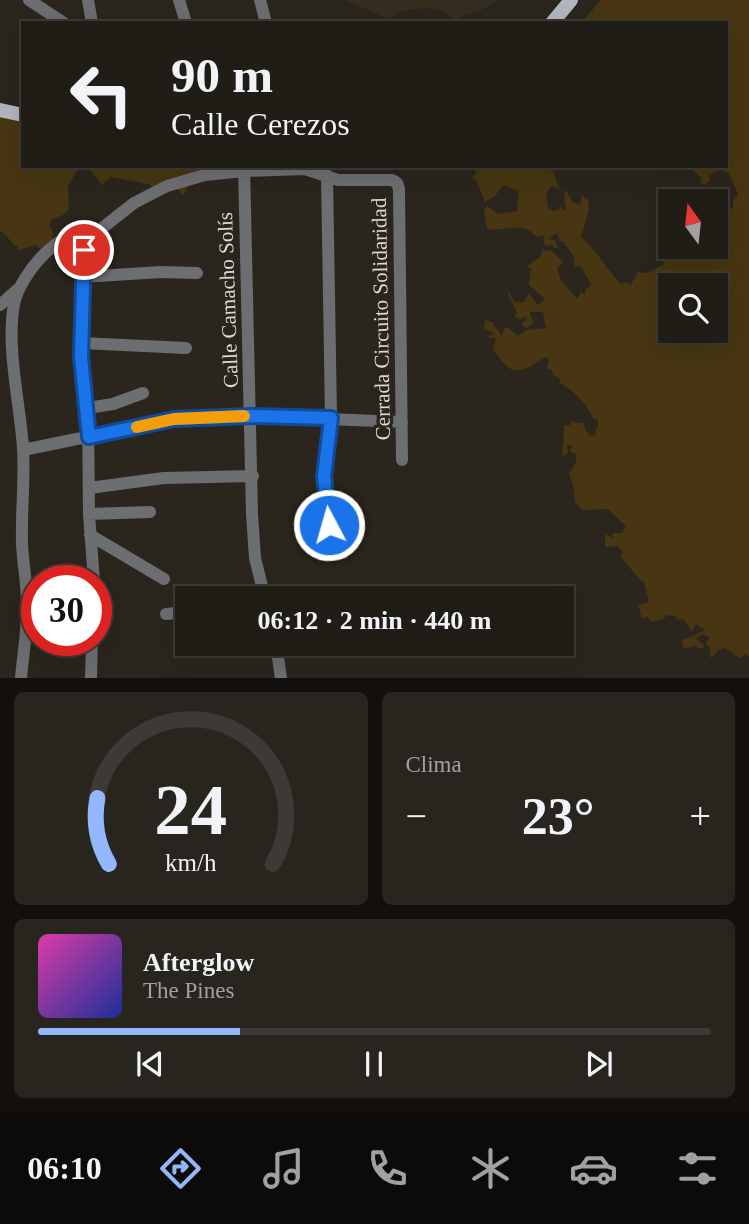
<!DOCTYPE html>
<html lang="es">
<meta charset="utf-8">
<style>
body{margin:0;font-family:"Times New Roman",serif;background:#28251f;color:#f1f3f6;height:100vh;display:flex;flex-direction:column;font-size:26px;white-space:nowrap}
*{box-sizing:border-box;margin:0}
p{font-size:23px;color:#a2a1a1}
.icon{flex:none;width:38px;height:38px;fill:none;stroke:currentColor;stroke-width:2;stroke-linecap:round;stroke-linejoin:round}
.map{position:relative;height:678px;overflow:hidden}
.sheet{display:flex;flex-direction:column;gap:14px;padding:14px;background:#120f0c;flex:1}
.sheet>*{flex:none}
.top-card{position:absolute;left:21px;top:21px;width:707px;height:147px;border-radius:0px;box-shadow:0 7px 28px #0002,0 0 0 2px #3d3a35;background:#201c16;color:#f1f3f6;overflow:hidden}
.needle{width:46px;rotate:345deg}
.controls{position:absolute;left:658px;top:189px;display:grid;gap:14px}
.controls a{display:grid;place-items:center;width:70px;height:70px;border-radius:0px;background:#201c16;box-shadow:0 7px 28px #0002,0 0 0 2px #3d3a35;font-size:35px}
.speed{position:absolute;left:21px;top:565px;display:flex;gap:14px;font-size:35px;font-weight:700;text-align:center}
.speed>*{display:grid;place-content:center;width:91px;height:91px;border-radius:50%;background:#201c16;box-shadow:0 7px 28px #0002,0 0 0 2px #3d3a35;line-height:1}
.speed .limit{border:10px solid #d22;background:#fff;color:#111}
.pin{position:absolute;display:grid;place-items:center;width:60px;height:60px;color:#fff;margin:-30px;border:4px solid #fff;border-radius:50%;box-shadow:0 2px 7px #0007}
.me{position:absolute;width:77px;margin:-38px;rotate:354deg;stroke-linejoin:round;filter:drop-shadow(0 0 5px #0008)}
.turn{display:flex;align-items:center;gap:24px;height:147px;padding:0 35px;font-size:32px}
.turn .icon{width:91px;height:91px;stroke-width:2.5}
.turn b{display:block;font-size:49px;line-height:60px}
.big{font-size:52px;font-weight:700;line-height:1.1}
.sheet .tile{flex:1;display:flex;flex-direction:column;justify-content:center;gap:10px;min-width:0;padding:0 24px;border-radius:10px;background:#28251f}
.sheet .dial{align-items:center;gap:0}
.dial svg{height:182px;overflow:visible;fill:none;stroke:#3d3a35;stroke-width:7;stroke-linecap:round;text-anchor:middle}
.dial text{fill:#f1f3f6;stroke:none}
.song{display:flex;align-items:center;gap:21px}
.cover{width:84px;height:84px;border-radius:10px;background:linear-gradient(135deg,hsl(320 70% 55%),hsl(230 70% 35%))}
.played{height:7px;border-radius:4px;background:linear-gradient(90deg,#92b7fd 30%,#3d3a35 30%)}
.keys{display:flex;justify-content:space-around;direction:ltr}
.heat{display:flex;justify-content:space-between;align-items:center;font-size:38px;direction:ltr}
.sheet .tiles{flex:1;display:grid;gap:14px;grid-template-columns:1fr 1fr}
.tile:last-child{grid-column:span 2}
.trip{position:absolute;left:175px;top:586px;width:399px;height:70px;border-radius:0px;background:#201c16;box-shadow:0 7px 28px #0002,0 0 0 2px #3d3a35;font-weight:700;line-height:70px;text-align:center}
.tabs{display:flex;height:112px;justify-content:space-around;align-items:center;background:#0d0b09;color:#a2a1a1}
.tabs .icon{width:49px;height:49px}
.tabs .selected{color:#92b7fd}
.tabs b{font-size:32px;color:#f1f3f6}
.map>svg:first-child{display:block}
</style>
<div class="map">
<svg width="749" height="678" viewBox="0 0 749 678">
<rect width="100%" height="100%" fill="#2a261d"/>
<!-- built -->
<path fill="#352e20" d="M 344,0 L 499,0 L 481,10 L 455,19 L 442,11 L 430,8 L 404,10 L 389,19 Z"/>
<!-- green -->
<path fill="#473611" fill-rule="evenodd" d="M 601,0 L 749,0 L 749,657 L 746,654 L 740,658 L 725,648 L 718,650 L 712,658 L 709,655 L 711,651 L 706,643 L 710,637 L 702,634 L 696,639 L 704,645 L 702,649 L 694,646 L 684,649 L 682,640 C 687,639 701,632 705,630 L 696,624 L 692,632 L 684,620 L 676,619 L 677,616 L 667,615 L 663,619 L 652,622 L 648,617 L 642,619 L 638,605 L 649,602 L 644,582 L 640,580 L 621,557 L 622,551 L 618,546 L 605,547 L 605,534 L 612,538 L 613,533 L 622,533 L 626,526 L 608,509 L 582,510 L 575,502 L 574,489 L 569,474 L 576,462 L 576,454 L 570,451 L 572,447 L 571,445 L 567,446 L 568,453 L 562,456 L 564,426 L 570,425 L 572,420 L 576,423 L 584,423 L 585,429 L 590,436 L 596,435 L 595,429 L 598,427 L 598,420 L 593,418 C 588,406 573,389 561,384 L 559,378 L 553,375 L 552,370 L 547,368 L 549,360 L 545,357 C 537,363 520,375 509,368 C 503,364 499,356 493,351 L 496,338 L 487,337 L 494,333 L 484,329 L 485,320 L 492,322 L 502,336 L 504,328 L 509,328 L 518,336 L 526,330 L 546,328 L 543,312 L 530,312 L 533,323 L 527,328 L 522,325 L 522,322 L 526,321 L 527,317 L 518,319 L 514,316 L 517,312 L 508,295 L 509,293 L 515,302 L 524,302 L 529,293 L 538,305 L 545,299 L 529,285 L 531,268 L 526,267 L 540,257 L 543,250 L 552,251 L 563,262 L 557,269 L 561,280 L 577,299 L 581,292 L 585,295 L 586,289 L 592,285 L 580,266 L 575,267 L 573,255 L 563,241 L 559,241 L 558,235 L 555,234 L 548,239 L 555,240 L 558,248 L 556,248 L 551,245 L 545,246 L 543,235 L 537,237 C 522,220 506,232 487,229 L 484,210 L 487,206 L 498,214 L 517,211 L 519,191 L 503,185 L 495,196 L 485,202 L 476,180 L 472,178 L 476,173 L 475,166 L 534,166 L 553,171 L 560,190 L 551,186 L 546,195 L 548,208 L 553,211 L 559,210 L 560,207 L 564,211 L 566,208 L 564,201 L 565,189 L 573,202 L 580,205 L 582,196 L 588,199 L 589,209 L 581,237 C 597,250 605,268 621,284 L 626,282 L 631,285 L 638,272 L 647,273 L 663,265 L 671,247 L 716,247 L 716,202 L 733,209 L 733,201 L 738,195 C 733,184 733,173 720,169 L 709,176 L 710,180 L 705,185 L 700,183 L 702,179 L 689,166 L 726,166 L 726,23 L 581,23 ZM 716,285 L 716,331 L 670,331 L 670,285 Z
M 0,112 L 23,121 L 23,166 L 80,166 L 68,186 L 69,209 L 63,215 L 51,220 L 49,226 L 53,232 L 52,242 L 41,249 L 35,245 L 16,251 L 18,247 C 11,244 9,236 0,231 Z
M 87,166 L 197,166 L 201,172 C 195,180 186,187 183,196 L 177,188 L 153,188 L 148,184 L 110,177 L 102,185 Z
M 698,190 L 706,191 L 714,201 L 680,201 L 689,195 L 696,194 Z"/>
<g fill="none" stroke-linecap="round" stroke-linejoin="round">
<!-- minor -->
<path stroke="#6c6e72" stroke-width="12" d="M 29,0 L 64,23
M 88,0 L 92,23
M 179,0 L 186,23
M 260,0 L 266,23
M 244,166 L 252,514 L 255,558 L 265,598
M 327,175 L 331,418 L 324,476 L 329,525
M 82,277 L 161,272 L 197,273
M 0,305 L 18,289
M 81,343 L 186,348
M 88,408 L 113,404 L 143,393
M 23,450 L 174,419 L 251,416 L 402,422
M 89,488 L 164,478 L 253,476
M 89,514 L 150,512
M 90,535 L 164,579
M 94,581 L 89,514 L 88,408 L 81,357 L 84,250 L 96,233 L 134,203 L 167,186 L 205,175 L 244,171 L 305,169 L 338,180 L 392,180 L 397,183 L 399,189 L 402,460
M 166,614 L 187,612
M 276,644 L 281,678
M 21,678 C 23,654 28,628 27,603 C 27,584 23,564 22,544 C 21,512 25,480 23,448 C 20,403 6,348 14,304 C 20,274 63,223 96,233
M 91,678 L 92,640"/>
<!-- major -->
<path stroke="#b1b6bf" stroke-width="14" d="M 552,23 L 571,0
M 0,110 L 23,115"/>
</g>
<g fill="none" stroke-linecap="round" stroke-linejoin="round">
<!-- route casing -->
<g stroke="#114b97" stroke-width="18">
<path id="route" d="M 84,250 L 81,357 L 89,437 L 174,419 L 251,416 L 331,418 L 324,476 L 329,525"/>
</g>
<!-- route -->
<use href="#route" stroke="#1a73e8" stroke-width="12"/>
<!-- slow -->
<path stroke="#f59e0b" stroke-width="12" d="M 137,427 L 174,419 L 244,416"/>
</g>
<g text-anchor="middle" stroke-width="7" stroke-linejoin="round" paint-order="stroke">
<!-- street labels -->
<g font-size="21" fill="#dddad5" stroke="#2a261d">
<text transform="translate(228 300) rotate(-92)" y="7">Calle Camacho Solís</text>
<text transform="translate(381 319) rotate(-91)" y="7">Cerrada Circuito Solidaridad</text>
</g>
</g>
</svg>
<div class="controls">
<a><svg class="needle" viewBox="-14 -14 28 28"><path d="M0-13l5 13h-10z" fill="#e53935"/><path d="M0 13l5-13h-10z" fill="#a2a1a1"/></svg></a>
<a><svg class="icon" aria-label="search" viewBox="0 0 24 24"><circle cx="10" cy="10" r="6"/><path d="M15 15l6 6"/></svg></a>
</div>
<div class="speed"><div class="limit">30</div></div>
<div class="pin" style="left:84px;top:250px;background:#d93025"><svg class="icon" aria-label="arrive" viewBox="0 0 24 24"><path d="M6 21V4h12l-3 4 3 4H6"/></svg></div>
<svg class="me" style="left:329px;top:525px" viewBox="-20 -20 40 40"><circle r="17" fill="#1a73e8" stroke="#fff" stroke-width="3"/><path d="M0-11L8 9 0 5-8 9z" fill="#fff"/></svg>
<div class="trip">06:12 · 2 min · 440 m</div>
<div class="top-card">
<div class="turn"><svg class="icon" aria-label="left" viewBox="0 0 24 24"><path d="M17 20v-9H6M10 6l-5 5 5 5"/></svg><div><b>90 m</b>Calle Cerezos</div></div>
</div>
</div>
<section class="sheet">
<div class="tiles">
<div class="tile dial"><svg viewBox="0 0 100 80">
<path d="M14 69A42 42 0 1 1 86 69"/>
<path d="M14 69A42 42 0 0 1 9 40" stroke="#92b7fd"/>
<text x="50" y="56" font-size="32" font-weight="700">24</text>
<text x="50" y="72" font-size="11">km/h</text>
</svg></div>
<div class="tile"><p>Clima</p>
<div class="heat"><a>−</a><b class="big">23°</b><a>+</a></div>
</div>
<div class="tile">
<div class="song"><i class="cover"></i><div><b>Afterglow</b><p>The Pines</p></div></div>
<div class="played"></div>
<div class="keys"><svg class="icon" aria-label="previous" viewBox="0 0 24 24"><path d="M18 5L8 12l10 7zM5 5v14"/></svg><svg class="icon" aria-label="pause" viewBox="0 0 24 24"><path d="M8 5v14M16 5v14"/></svg><svg class="icon" aria-label="next" viewBox="0 0 24 24"><path d="M6 5l10 7-10 7zM19 5v14"/></svg></div>
</div>
</div>
</section>
<nav class="tabs">
<b>06:10</b>
<svg class="icon selected" aria-label="directions" viewBox="0 0 24 24"><path d="M12 3l9 9-9 9-9-9zM9 14v-3h6M13 9l2 2-2 2"/></svg>
<svg class="icon" aria-label="music" viewBox="0 0 24 24"><path d="M9 18V5l10-2v13"/><circle cx="6" cy="18" r="3"/><circle cx="16" cy="16" r="3"/></svg>
<svg class="icon" aria-label="phone" viewBox="0 0 24 24"><path d="M5 4h4l2 5-3 2q2 4 5 5l2-3 5 2v4C11 20 4 13 5 4z"/></svg>
<svg class="icon" aria-label="climate" viewBox="0 0 24 24"><path d="M12 3v18M4 7l16 10M4 17L20 7"/></svg>
<svg class="icon" aria-label="car" viewBox="0 0 24 24"><path d="M5 17H2v-5l4-1 3-4h7l3 4 3 1v5h-3M9 17h6M6 11h13"/><circle cx="7" cy="17" r="2"/><circle cx="17" cy="17" r="2"/></svg>
<svg class="icon" aria-label="filters" viewBox="0 0 24 24"><path d="M4 7h16M4 17h16"/><circle cx="9" cy="7" r="2"/><circle cx="15" cy="17" r="2"/></svg>
</nav>
